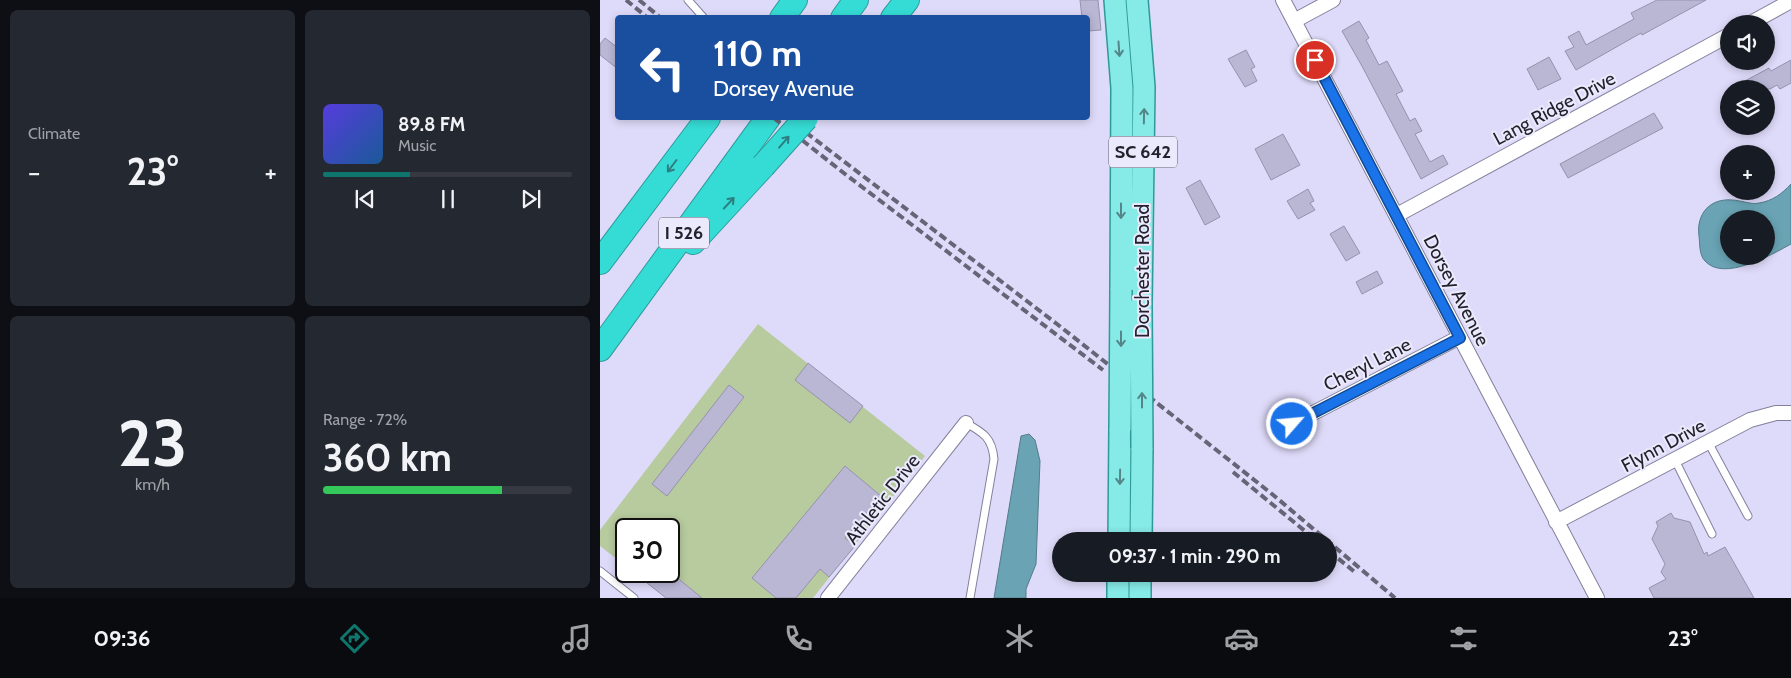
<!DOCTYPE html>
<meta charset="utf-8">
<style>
body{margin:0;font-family:Cabin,sans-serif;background:#242831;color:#f1f3f6;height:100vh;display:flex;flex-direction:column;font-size:19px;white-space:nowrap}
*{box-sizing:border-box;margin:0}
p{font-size:16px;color:#9ea1a6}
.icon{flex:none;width:28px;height:28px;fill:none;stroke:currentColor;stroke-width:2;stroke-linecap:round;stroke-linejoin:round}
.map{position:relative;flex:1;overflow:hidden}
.side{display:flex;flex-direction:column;gap:10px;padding:10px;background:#0d0f14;width:600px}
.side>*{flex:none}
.hud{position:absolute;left:15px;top:15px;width:475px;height:105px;border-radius:5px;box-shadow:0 2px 8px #0003;background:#1a4fa0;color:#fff;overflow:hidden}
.tools{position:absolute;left:1120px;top:15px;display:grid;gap:10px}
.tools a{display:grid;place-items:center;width:55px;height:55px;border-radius:50%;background:#171b24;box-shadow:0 2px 8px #0003;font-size:25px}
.speed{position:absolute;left:15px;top:518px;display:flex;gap:10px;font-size:25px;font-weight:700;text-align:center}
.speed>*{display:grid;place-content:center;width:65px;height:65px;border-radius:50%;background:#171b24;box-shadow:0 2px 8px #0003;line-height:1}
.speed .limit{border:2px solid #111;border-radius:8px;background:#fff;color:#111}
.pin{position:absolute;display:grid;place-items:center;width:42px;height:42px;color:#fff;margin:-21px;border:2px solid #fff;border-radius:50%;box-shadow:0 1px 5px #0007}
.me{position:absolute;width:55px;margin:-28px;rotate:63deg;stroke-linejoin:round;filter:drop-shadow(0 0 4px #0008)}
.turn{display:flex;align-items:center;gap:18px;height:105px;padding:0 15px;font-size:22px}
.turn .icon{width:65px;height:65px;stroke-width:2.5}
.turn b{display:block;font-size:35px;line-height:42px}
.big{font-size:38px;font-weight:800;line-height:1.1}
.side .card{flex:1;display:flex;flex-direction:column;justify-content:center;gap:8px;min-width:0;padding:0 18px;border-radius:8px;background:#242831}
.side .dial{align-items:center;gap:0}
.dial b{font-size:65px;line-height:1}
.song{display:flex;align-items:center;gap:15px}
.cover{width:60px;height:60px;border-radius:8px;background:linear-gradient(135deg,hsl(250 70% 55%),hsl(210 70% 35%))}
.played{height:5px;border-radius:2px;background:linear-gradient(90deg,#0f766e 35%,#363941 35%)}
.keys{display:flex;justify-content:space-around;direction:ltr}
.heat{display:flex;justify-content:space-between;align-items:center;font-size:28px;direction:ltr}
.charge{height:8px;border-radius:4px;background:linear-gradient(90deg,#34c759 72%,#363941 0)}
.side .tiles{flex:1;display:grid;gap:10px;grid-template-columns:repeat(2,1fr)}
.trip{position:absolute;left:452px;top:532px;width:285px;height:50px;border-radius:25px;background:#171b24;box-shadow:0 2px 8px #0003;font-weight:800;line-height:50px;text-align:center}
.menu{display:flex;height:80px;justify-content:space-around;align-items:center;background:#090b0e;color:#9ea1a6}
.menu .icon{width:35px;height:35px}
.menu .selected{color:#0f766e}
.menu b{font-size:22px;color:#f1f3f6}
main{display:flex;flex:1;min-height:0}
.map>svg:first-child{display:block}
</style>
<main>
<section class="side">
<div class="tiles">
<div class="card"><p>Climate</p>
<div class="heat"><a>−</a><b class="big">23°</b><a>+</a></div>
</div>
<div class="card">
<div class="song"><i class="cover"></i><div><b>89.8 FM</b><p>Music</p></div></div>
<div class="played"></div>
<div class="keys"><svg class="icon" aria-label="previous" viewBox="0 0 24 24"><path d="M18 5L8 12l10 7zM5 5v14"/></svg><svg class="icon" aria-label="pause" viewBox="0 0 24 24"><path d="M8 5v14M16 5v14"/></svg><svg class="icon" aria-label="next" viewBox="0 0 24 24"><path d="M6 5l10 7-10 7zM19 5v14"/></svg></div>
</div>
<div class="card dial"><b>23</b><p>km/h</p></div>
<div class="card"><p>Range · 72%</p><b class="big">360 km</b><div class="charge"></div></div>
</div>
</section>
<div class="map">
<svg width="1191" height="598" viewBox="0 0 1191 598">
<rect width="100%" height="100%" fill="#dedaf9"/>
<!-- green -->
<path fill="#b7cb9e" d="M 158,324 L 325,456 L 213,598 L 66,598 L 32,571 L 69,571 L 69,529 L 26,529 L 26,566 L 0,546 L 0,530 Z"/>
<!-- water -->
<path fill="#69a3b4" stroke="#547c8b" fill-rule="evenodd" d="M 1191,184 L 1191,244 C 1171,255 1124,282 1105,261 C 1099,255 1100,244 1099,236 C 1096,214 1110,198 1132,200 C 1140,200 1151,205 1159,203 C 1172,201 1182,194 1191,184 ZM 1129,219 L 1166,219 L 1166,256 L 1129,256 Z
M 429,434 L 435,440 L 440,461 L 436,564 L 426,589 L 426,598 L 394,598 L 421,436 Z"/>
<!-- building -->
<path fill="#bab7d5" stroke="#9592ae" d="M 480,0 L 498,0 L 501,30 L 488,31 L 488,18 L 482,18 Z
M 1057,0 L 1106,0 L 1042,35 L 1041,33 L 976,70 L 965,51 L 974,47 L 968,37 L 979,31 L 986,45 L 1034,19 L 1031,13 Z
M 759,21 L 769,38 L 766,40 L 779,65 L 787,61 L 803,91 L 796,94 L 810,121 L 815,118 L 822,131 L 815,134 L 830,162 L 843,155 L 848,164 L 821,179 L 763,68 L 742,31 Z
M 5,38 L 18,48 L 18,69 L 0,55 L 0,44 Z
M 646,50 L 655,67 L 651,69 L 657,81 L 645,87 L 628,59 Z
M 949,57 L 961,79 L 938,90 L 927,69 Z
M 1191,60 L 1191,83 L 1180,89 L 1177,85 L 1170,89 L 1130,89 L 1169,68 L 1171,71 Z
M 1054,113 L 1063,128 L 968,178 L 960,164 Z
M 683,134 L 700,165 L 671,180 L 655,149 Z
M 600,180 L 620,217 L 605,225 L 586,188 Z
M 708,189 L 714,201 L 710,203 L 715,210 L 698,219 L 687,201 Z
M 744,226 L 760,253 L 746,261 L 730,234 Z
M 777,271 L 783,283 L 762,294 L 756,282 Z
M 208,363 L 263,406 L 250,423 L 195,380 Z
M 129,385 L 144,397 L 67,496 L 52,484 Z
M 245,466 L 281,496 L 245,538 L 255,546 L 229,577 L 220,569 L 196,598 L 176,598 L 152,578 Z
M 1071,513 L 1074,518 L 1090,522 L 1104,554 L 1107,552 L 1108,556 L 1125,547 L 1154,598 L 1054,598 L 1049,588 L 1066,579 L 1061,572 L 1065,564 L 1052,539 L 1058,526 L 1056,522 Z
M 32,571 L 69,571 L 102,598 L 66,598 Z"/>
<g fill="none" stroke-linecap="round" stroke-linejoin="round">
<!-- service casing -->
<g stroke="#84809c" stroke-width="9">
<path id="service" d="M 88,0 L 104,18
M 366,423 C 384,433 392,438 394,459 L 370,598
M 1108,442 L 1148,516
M 1075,460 L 1112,534
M 0,571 L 34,598"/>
</g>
<!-- minor casing -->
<g stroke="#84809c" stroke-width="16">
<path id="minor" d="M 683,0 L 997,598
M 694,21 L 733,0
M 1149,24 L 1191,1
M 797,215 L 1129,35
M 692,424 L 860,337
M 956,522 L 1150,420 L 1176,413 L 1191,413
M 228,598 L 366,423"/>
</g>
<!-- primary casing -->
<g stroke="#2e9b9a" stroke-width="24">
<path id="primary" d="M 515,0 L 522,88 L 521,290
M 537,0 L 544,87 L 541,305
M 519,541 L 520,429
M 541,541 L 542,448
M 518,598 L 518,574
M 540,598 L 540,574"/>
</g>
<!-- motorway casing -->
<g stroke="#2e9b9a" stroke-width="26">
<path id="motorway" d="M 182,18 L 195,0
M 243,18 L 256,0
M 293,18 L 307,0
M 93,242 L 163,166
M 0,262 L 108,118
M 0,349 L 168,118"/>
</g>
<!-- service -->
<use href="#service" stroke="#fff" stroke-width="7"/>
<!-- minor -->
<use href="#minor" stroke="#fff" stroke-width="14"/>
<!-- primary -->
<use href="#primary" stroke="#86eae6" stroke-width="21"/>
<!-- motorway -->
<use href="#motorway" stroke="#35dcd5" stroke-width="24"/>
<!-- rail -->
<path stroke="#666476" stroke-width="4" stroke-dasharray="8 4" stroke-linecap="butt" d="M 26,0 L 48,18
M 39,0 L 61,18
M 174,118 L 245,174 L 503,370
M 187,118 L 457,324 L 672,494 L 795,598
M 633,472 L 717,541
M 729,551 L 756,573"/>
<!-- primary-bridge casing -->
<g stroke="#2e9b9a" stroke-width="24" stroke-linecap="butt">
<path id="primary-bridge" d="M 541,305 L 542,448
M 520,429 L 521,290"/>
</g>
<!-- motorway-bridge casing -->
<g stroke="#2e9b9a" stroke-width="26" stroke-linecap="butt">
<path id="motorway-bridge" d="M 163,166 L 206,118"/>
</g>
<!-- primary-bridge -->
<use href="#primary-bridge" stroke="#86eae6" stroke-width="21"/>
<!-- motorway-bridge -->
<use href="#motorway-bridge" stroke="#35dcd5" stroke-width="24"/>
</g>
<!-- one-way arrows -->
<defs><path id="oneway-shaft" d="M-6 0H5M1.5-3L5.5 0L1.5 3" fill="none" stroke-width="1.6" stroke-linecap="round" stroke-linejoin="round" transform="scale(1.25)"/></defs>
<g stroke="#548689">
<use href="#oneway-shaft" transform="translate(519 49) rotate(86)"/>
<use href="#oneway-shaft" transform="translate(544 116) rotate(-89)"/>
<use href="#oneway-shaft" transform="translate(521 211) rotate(90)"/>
<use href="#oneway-shaft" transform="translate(521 339) rotate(90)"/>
<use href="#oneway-shaft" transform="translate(542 400) rotate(-90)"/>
<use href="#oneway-shaft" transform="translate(520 477) rotate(91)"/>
</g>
<g stroke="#2c7e80">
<use href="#oneway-shaft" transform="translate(184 142) rotate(-49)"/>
<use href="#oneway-shaft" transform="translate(72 166) rotate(127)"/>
<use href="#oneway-shaft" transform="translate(129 203) rotate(-47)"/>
</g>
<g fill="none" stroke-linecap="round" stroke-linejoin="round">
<!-- route casing -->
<g stroke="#114b97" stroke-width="12">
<path id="route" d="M 692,424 L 860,338 L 715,60"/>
</g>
<!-- route -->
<use href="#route" stroke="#1a73e8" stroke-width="9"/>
</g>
<g text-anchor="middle" stroke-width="4" stroke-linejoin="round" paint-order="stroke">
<!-- shield labels -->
<g fill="#ebe9fc" stroke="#5e5d6a" stroke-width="1">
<rect x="509" y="136.5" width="68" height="31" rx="4"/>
<rect x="59" y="217.5" width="50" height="31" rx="4"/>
</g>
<g font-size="18" font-weight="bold" fill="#22212c">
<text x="543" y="158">SC 642</text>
<text x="84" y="239">I 526</text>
</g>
<!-- street labels -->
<g font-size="19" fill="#22212c" stroke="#ebe9fc">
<text transform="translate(954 108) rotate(-28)" y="7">Lang Ridge Drive</text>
<text transform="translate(542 271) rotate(-90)" y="7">Dorchester Road</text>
<text transform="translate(857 290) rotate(63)" y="7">Dorsey Avenue</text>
<text transform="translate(767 364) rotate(-27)" y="7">Cheryl Lane</text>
<text transform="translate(1063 445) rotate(-28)" y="7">Flynn Drive</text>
<text transform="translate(282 499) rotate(-52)" y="7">Athletic Drive</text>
</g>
</g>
</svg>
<div class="tools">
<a><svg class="icon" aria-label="sound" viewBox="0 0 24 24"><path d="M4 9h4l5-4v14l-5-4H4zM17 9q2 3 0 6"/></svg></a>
<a><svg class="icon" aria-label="layers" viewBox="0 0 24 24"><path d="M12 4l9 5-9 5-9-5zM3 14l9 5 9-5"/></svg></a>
<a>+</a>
<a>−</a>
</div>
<div class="speed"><div class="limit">30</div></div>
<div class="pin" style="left:715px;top:60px;background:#d93025"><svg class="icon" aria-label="arrive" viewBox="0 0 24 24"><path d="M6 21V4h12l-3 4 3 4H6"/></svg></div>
<svg class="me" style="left:692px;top:424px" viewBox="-20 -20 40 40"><circle r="17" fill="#1a73e8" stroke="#fff" stroke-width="3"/><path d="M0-11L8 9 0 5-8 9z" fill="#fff"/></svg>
<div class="trip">09:37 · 1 min · 290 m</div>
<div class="hud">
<div class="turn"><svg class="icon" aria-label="left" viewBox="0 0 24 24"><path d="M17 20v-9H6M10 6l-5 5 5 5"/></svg><div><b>110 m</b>Dorsey Avenue</div></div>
</div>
</div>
</main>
<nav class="menu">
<b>09:36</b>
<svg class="icon selected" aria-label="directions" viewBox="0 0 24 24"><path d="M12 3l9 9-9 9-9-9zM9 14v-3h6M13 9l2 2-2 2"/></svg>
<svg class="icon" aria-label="music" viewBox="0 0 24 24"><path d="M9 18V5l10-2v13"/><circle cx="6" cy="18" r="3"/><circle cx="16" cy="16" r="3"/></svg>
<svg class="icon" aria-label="phone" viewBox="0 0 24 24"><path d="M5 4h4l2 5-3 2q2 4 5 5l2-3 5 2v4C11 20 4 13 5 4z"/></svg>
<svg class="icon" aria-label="climate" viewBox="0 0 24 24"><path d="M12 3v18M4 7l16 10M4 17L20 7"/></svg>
<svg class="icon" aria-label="car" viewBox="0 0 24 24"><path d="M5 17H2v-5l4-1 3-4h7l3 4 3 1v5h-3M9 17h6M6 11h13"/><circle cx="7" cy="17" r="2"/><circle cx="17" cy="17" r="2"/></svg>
<svg class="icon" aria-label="filters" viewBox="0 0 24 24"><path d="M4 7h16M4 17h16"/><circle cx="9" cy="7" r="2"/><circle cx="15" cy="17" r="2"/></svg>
<b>23°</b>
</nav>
